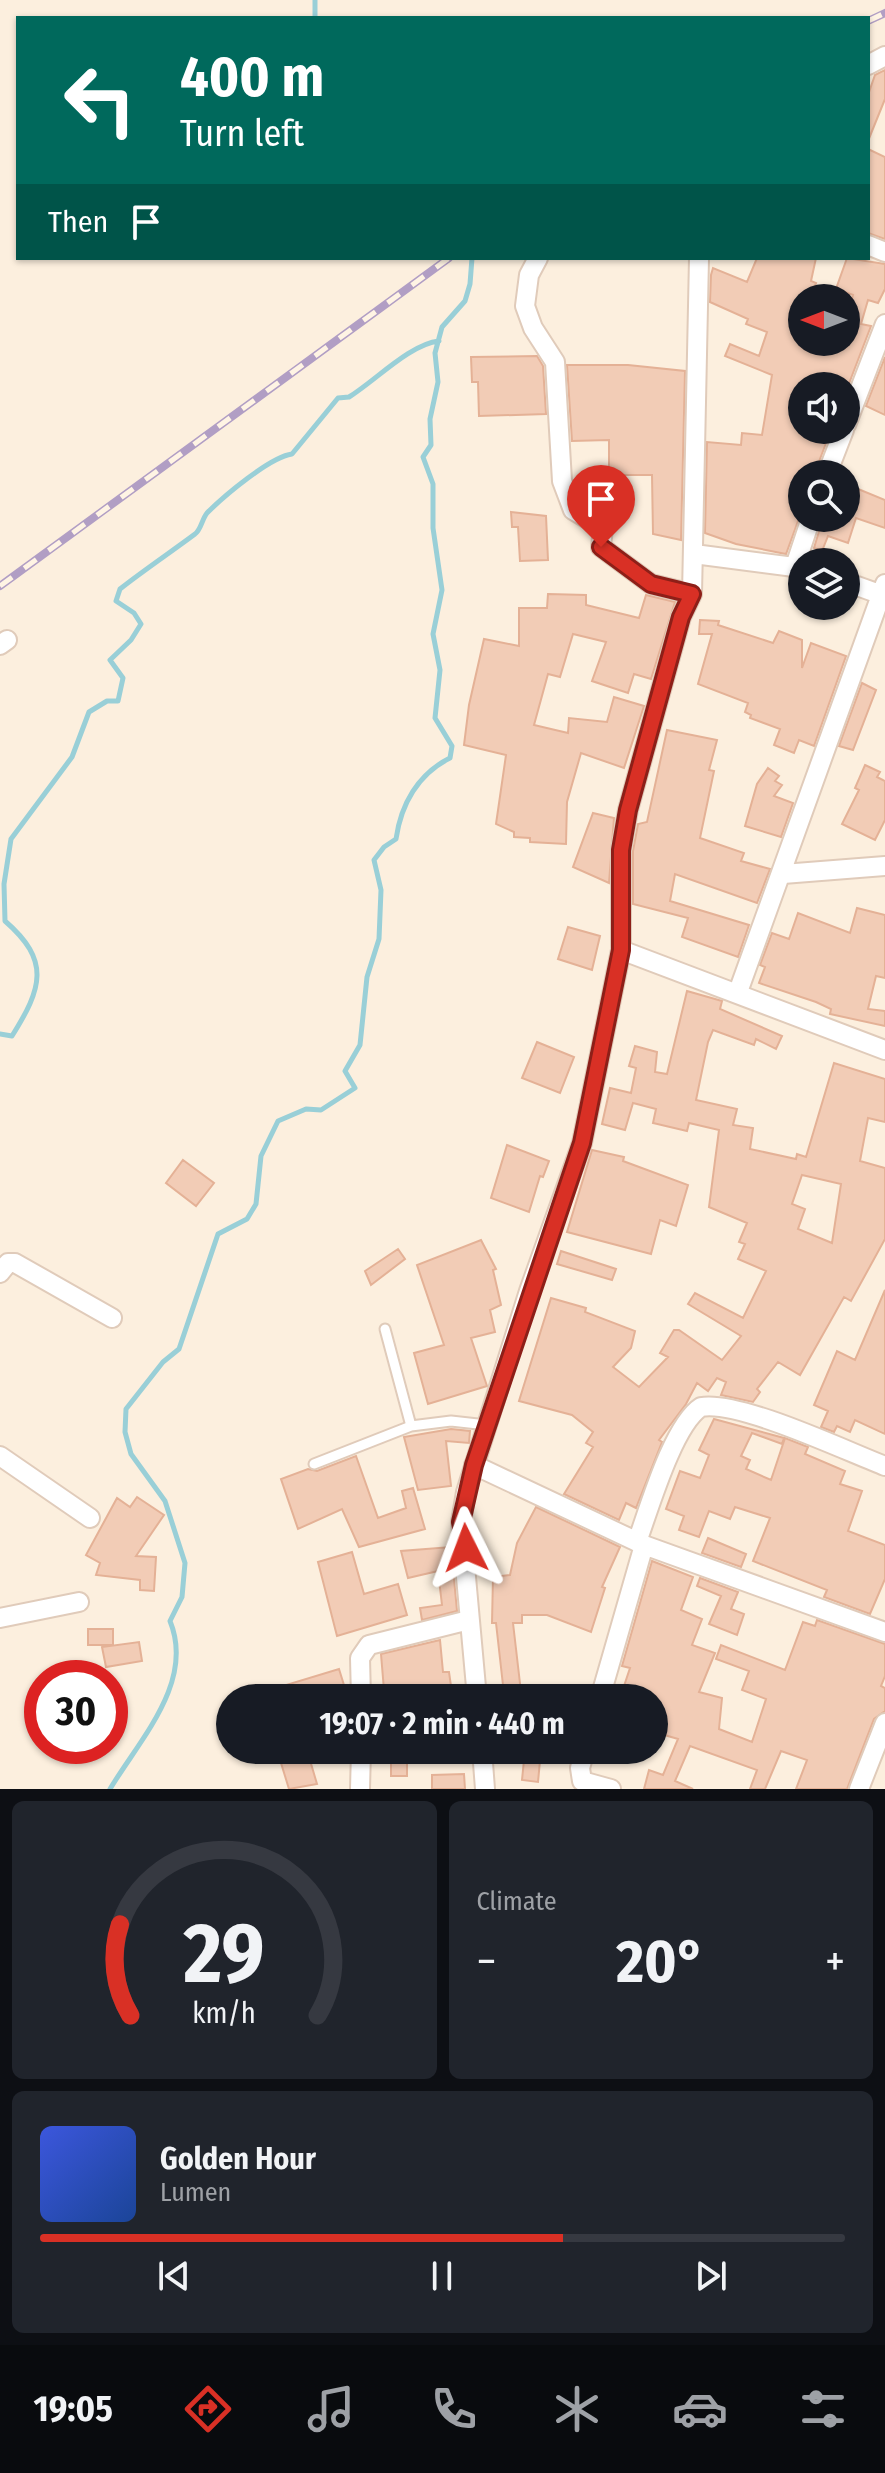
<!DOCTYPE html>
<meta charset="utf-8">
<style>
body{margin:0;font-family:"Fira Sans Condensed",sans-serif;background:#20242c;color:#f1f3f6;height:100vh;display:flex;flex-direction:column;font-size:30px;white-space:nowrap}
*{box-sizing:border-box;margin:0}
p{font-size:26px;color:#9ea1a6}
.icon{flex:none;width:44px;height:44px;fill:none;stroke:currentColor;stroke-width:2;stroke-linecap:round;stroke-linejoin:round}
.map{position:relative;height:1789px;overflow:hidden}
.panel{display:flex;flex-direction:column;gap:12px;padding:12px;background:#0d0f14;flex:1}
.panel>*{flex:none}
.banner{position:absolute;left:16px;top:16px;width:854px;height:244px;border-radius:0px;box-shadow:0 2px 6px #0004;background:#00695c;color:#fff;overflow:hidden}
.needle{width:52px;rotate:270deg}
.tools{position:absolute;left:788px;top:284px;display:grid;gap:16px}
.tools a{display:grid;place-items:center;width:72px;height:72px;border-radius:50%;background:#171b24;box-shadow:0 2px 6px #0004;font-size:40px}
.speed{position:absolute;left:24px;top:1660px;display:flex;gap:16px;font-size:40px;font-weight:700;text-align:center}
.speed>*{display:grid;place-content:center;width:104px;height:104px;border-radius:50%;background:#171b24;box-shadow:0 2px 6px #0004;line-height:1}
.speed .limit{border:12px solid #d22;background:#fff;color:#111}
.pin{position:absolute;display:grid;place-items:center;width:68px;height:68px;color:#fff;margin:-82px -34px;border-radius:50% 50% 50% 0;rotate:-45deg;box-shadow:0 0 8px #0007}
.pin .icon{rotate:45deg}
.me{position:absolute;width:88px;margin:-44px;rotate:357deg;stroke-linejoin:round;filter:drop-shadow(0 0 6px #0008)}
.turn{display:flex;align-items:center;gap:28px;height:168px;padding:0 32px;font-size:36px}
.turn .icon{width:104px;height:104px;stroke-width:2.5}
.turn b{display:block;font-size:56px;line-height:68px}
.then{display:flex;align-items:center;height:76px;padding:0 32px;background:#0003;gap:16px;font-size:30px}
.big{font-size:60px;font-weight:700;line-height:1.1}
.panel .tile{flex:1;display:flex;flex-direction:column;justify-content:center;gap:12px;min-width:0;padding:0 28px;border-radius:12px;background:#20242c}
.panel .dial{align-items:center;gap:0}
.dial svg{height:208px;overflow:visible;fill:none;stroke:#363941;stroke-width:7;stroke-linecap:round;text-anchor:middle}
.dial text{fill:#f1f3f6;stroke:none}
.song{display:flex;align-items:center;gap:24px}
.cover{width:96px;height:96px;border-radius:12px;background:linear-gradient(135deg,hsl(230 70% 55%),hsl(220 70% 35%))}
.played{height:8px;border-radius:4px;background:linear-gradient(90deg,#d93025 65%,#363941 65%)}
.keys{display:flex;justify-content:space-around;direction:ltr}
.heat{display:flex;justify-content:space-between;align-items:center;font-size:44px;direction:ltr}
.panel .tiles{flex:1;display:grid;gap:12px;grid-template-columns:1fr 1fr}
.tile:last-child{grid-column:span 2}
.trip{position:absolute;left:216px;top:1684px;width:452px;height:80px;border-radius:40px;background:#171b24;box-shadow:0 2px 6px #0004;font-weight:700;line-height:80px;text-align:center}
.dock{display:flex;height:128px;justify-content:space-around;align-items:center;background:#090b0e;color:#9ea1a6}
.dock .icon{width:56px;height:56px}
.dock .current{color:#d93025}
.dock b{font-size:36px;color:#f1f3f6}
.map>svg:first-child{display:block}
</style>
<div class="map">
<svg width="885" height="1789" viewBox="0 0 885 1789">
<rect width="100%" height="100%" fill="#fcefde"/>
<g fill="none" stroke-linecap="round" stroke-linejoin="round">
<!-- stream -->
<path stroke="#99cfd7" stroke-width="5" d="M 315,0 L 315,18
M 0,1034 L 12,1036 C 42,988 51,961 5,921 L 4,884 L 11,839 L 72,757 L 89,712 L 107,701 L 118,701 L 123,678 L 110,660 L 131,640 L 141,624 L 134,613 L 116,601 L 120,589 C 144,570 171,552 195,534 C 201,530 202,519 207,513 C 224,496 270,457 292,454 L 338,398 L 349,397 C 375,381 410,344 439,341
M 110,1789 C 140,1739 195,1682 170,1621 L 182,1597 L 185,1563 L 165,1501 L 131,1454 L 125,1432 L 126,1409 L 163,1362 L 179,1349 L 218,1234 L 247,1219 L 256,1204 L 261,1156 L 278,1121 L 306,1109 L 321,1110 L 355,1088 L 345,1071 L 360,1045 L 367,977 L 379,939 L 381,890 L 374,860 L 384,847 L 396,839 C 401,804 418,774 450,758 L 452,746 L 435,718 L 440,670 L 433,634 L 442,590 L 433,528 L 433,484 L 423,457 L 431,445 L 430,419 L 438,382 L 435,353 L 442,327 L 465,301 L 470,284 L 472,258"/>
</g>
<!-- building -->
<path fill="#f2ccb6" stroke="#e4b196" stroke-width="2" fill-rule="evenodd" d="M 885,70 L 885,99 L 868,141 L 868,95 L 875,75 Z
M 868,149 L 885,157 L 885,239 L 868,233 Z
M 757,258 L 816,258 L 811,281 L 816,283 L 810,298 L 802,298 L 802,342 L 846,342 L 846,320 L 853,295 L 836,289 L 847,258 L 885,264 L 885,289 L 878,303 L 868,300 L 861,324 L 871,326 L 848,386 L 802,386 L 802,430 L 831,430 L 815,472 L 802,469 L 802,510 L 786,554 L 736,544 L 705,533 L 707,442 L 741,445 L 742,433 L 762,435 L 772,375 L 725,356 L 730,344 L 759,356 L 767,332 L 746,324 L 748,319 L 710,302 L 711,275 L 713,268 L 747,282 Z
M 537,356 L 543,366 L 546,414 L 479,416 L 478,382 L 472,382 L 471,357 Z
M 885,357 L 885,415 L 866,406 Z
M 567,365 L 628,365 L 685,371 L 681,540 L 653,534 L 652,475 L 609,475 L 609,440 L 572,441 Z
M 846,484 L 885,500 L 885,528 L 856,518 L 848,543 L 828,536 L 822,551 L 814,548 L 823,518 L 846,518 Z
M 511,512 L 546,516 L 548,560 L 520,561 L 518,527 L 512,527 Z
M 548,594 L 586,595 L 586,605 L 639,618 L 646,595 L 675,602 L 651,679 L 634,674 L 628,693 L 592,681 L 606,642 L 573,634 L 560,677 L 548,674 L 534,725 L 568,733 L 569,718 L 607,722 L 614,697 L 644,706 L 624,768 L 581,753 L 567,802 L 566,844 L 530,842 L 530,838 L 514,837 L 514,832 L 496,824 L 506,755 L 464,745 L 469,705 L 484,639 L 519,646 L 519,608 L 547,608 Z
M 700,620 L 719,621 L 718,625 L 773,643 L 779,631 L 802,640 L 802,668 L 811,643 L 846,656 L 814,746 L 799,740 L 794,753 L 774,745 L 780,729 L 750,718 L 751,715 L 745,712 L 748,703 L 698,684 L 712,634 L 699,634 Z
M 862,683 L 876,690 L 853,750 L 839,746 Z
M 667,730 L 717,740 L 709,770 L 714,771 L 700,838 L 744,853 L 741,861 L 770,869 L 757,903 L 675,874 L 670,901 L 749,925 L 738,957 L 682,937 L 688,918 L 633,904 L 633,851 L 638,824 L 647,822 Z
M 865,765 L 880,772 L 877,777 L 885,781 L 885,820 L 875,840 L 842,824 L 859,790 L 855,788 Z
M 768,768 L 779,776 L 775,781 L 782,785 L 774,796 L 793,803 L 781,837 L 745,826 L 757,784 Z
M 593,813 L 614,818 L 609,883 L 573,867 Z
M 857,908 L 885,915 L 885,978 L 876,976 L 868,1009 L 885,1011 L 885,1026 L 830,1014 L 831,1009 L 816,1002 L 759,983 L 765,967 L 760,965 L 772,933 L 789,939 L 798,913 L 850,933 Z
M 568,927 L 600,936 L 592,970 L 558,959 Z
M 687,991 L 722,1001 L 720,1009 L 782,1036 L 776,1049 L 756,1039 L 754,1045 L 713,1030 L 708,1042 L 696,1100 L 737,1109 L 733,1125 L 753,1128 L 750,1149 L 796,1159 L 797,1154 L 806,1157 L 834,1063 L 885,1079 L 885,1122 L 868,1118 L 860,1161 L 885,1168 L 885,1239 L 851,1301 L 844,1297 L 800,1375 L 778,1362 L 757,1389 L 760,1392 L 753,1402 L 721,1395 L 726,1382 L 717,1378 L 708,1391 L 697,1383 L 686,1404 L 659,1440 L 662,1442 L 636,1508 L 626,1503 L 619,1520 L 564,1494 L 593,1447 L 586,1443 L 593,1432 L 572,1415 L 519,1401 L 551,1298 L 586,1308 L 585,1312 L 635,1331 L 631,1348 L 613,1367 L 639,1387 L 668,1357 L 660,1353 L 674,1330 L 679,1330 L 722,1360 L 741,1336 L 688,1304 L 695,1293 L 743,1318 L 766,1271 L 738,1259 L 745,1244 L 739,1242 L 747,1223 L 709,1207 L 719,1130 L 689,1123 L 687,1131 L 653,1123 L 656,1109 L 633,1103 L 625,1130 L 602,1124 L 610,1088 L 631,1093 L 636,1068 L 629,1066 L 635,1046 L 657,1052 L 655,1072 L 667,1074 ZM 802,1175 L 841,1184 L 832,1243 L 798,1229 L 805,1209 L 792,1204 Z
M 537,1042 L 574,1057 L 560,1093 L 522,1078 Z
M 507,1145 L 549,1161 L 543,1177 L 540,1176 L 529,1212 L 491,1198 Z
M 592,1150 L 624,1157 L 623,1161 L 688,1185 L 676,1226 L 660,1220 L 651,1254 L 567,1232 Z
M 183,1160 L 214,1183 L 196,1206 L 166,1183 Z
M 481,1240 L 496,1269 L 493,1270 L 501,1305 L 490,1310 L 495,1332 L 471,1338 L 487,1386 L 428,1404 L 414,1353 L 444,1345 L 417,1265 Z
M 398,1249 L 405,1259 L 371,1285 L 365,1271 Z
M 561,1251 L 616,1269 L 612,1280 L 557,1264 Z
M 885,1290 L 885,1434 L 855,1420 L 850,1432 L 837,1426 L 834,1432 L 821,1427 L 828,1411 L 814,1405 L 837,1351 L 855,1360 Z
M 714,1419 L 784,1438 L 782,1444 L 752,1433 L 741,1456 L 750,1460 L 746,1469 L 771,1480 L 785,1438 L 808,1447 L 805,1454 L 845,1471 L 840,1484 L 862,1491 L 848,1531 L 885,1545 L 885,1579 L 870,1614 L 824,1597 L 827,1590 L 753,1561 L 770,1518 L 735,1507 L 730,1519 L 709,1511 L 699,1537 L 679,1530 L 684,1516 L 666,1509 L 680,1471 L 700,1478 L 709,1455 L 699,1450 Z
M 451,1429 L 470,1431 L 469,1443 L 446,1441 L 451,1486 L 418,1490 L 404,1437 Z
M 356,1456 L 378,1518 L 406,1508 L 402,1491 L 413,1488 L 425,1529 L 359,1547 L 342,1509 L 298,1529 L 281,1479 L 308,1469 L 317,1471 Z
M 137,1497 L 164,1515 L 136,1556 L 156,1557 L 154,1591 L 140,1590 L 140,1580 L 96,1575 L 100,1563 L 86,1555 L 117,1498 L 130,1507 Z
M 536,1507 L 620,1547 L 602,1587 L 605,1588 L 591,1632 L 547,1615 L 522,1615 L 522,1623 L 513,1623 L 521,1692 L 504,1694 L 496,1623 L 492,1623 L 493,1577 L 510,1575 L 517,1543 Z
M 708,1538 L 746,1554 L 741,1567 L 702,1553 Z
M 451,1547 L 457,1611 L 422,1620 L 420,1608 L 442,1605 L 438,1571 L 408,1578 L 401,1551 Z
M 352,1552 L 364,1594 L 398,1584 L 407,1615 L 337,1636 L 318,1562 Z
M 652,1561 L 693,1577 L 681,1610 L 702,1619 L 692,1645 L 715,1653 L 699,1692 L 722,1698 L 719,1729 L 752,1742 L 766,1699 L 742,1690 L 749,1671 L 716,1659 L 721,1645 L 785,1670 L 803,1622 L 815,1626 L 817,1620 L 885,1644 L 885,1676 L 881,1686 L 885,1688 L 885,1711 L 874,1719 L 847,1789 L 796,1789 L 807,1760 L 781,1751 L 765,1789 L 750,1789 L 757,1770 L 690,1746 L 675,1781 L 693,1789 L 644,1789 L 649,1770 L 663,1775 L 678,1739 L 654,1732 L 654,1698 L 620,1698 L 630,1668 L 622,1666 Z
M 700,1578 L 738,1592 L 731,1609 L 744,1614 L 737,1635 L 709,1624 L 721,1596 L 697,1586 Z
M 88,1629 L 113,1629 L 113,1645 L 88,1645 Z
M 440,1640 L 443,1672 L 449,1672 L 452,1693 L 436,1694 L 437,1698 L 398,1698 L 397,1688 L 384,1690 L 381,1654 Z
M 139,1642 L 142,1661 L 106,1667 L 102,1647 Z
M 339,1669 L 348,1698 L 254,1698 L 253,1695 Z
M 277,1750 L 307,1750 L 317,1784 L 289,1789 Z
M 391,1750 L 407,1750 L 407,1776 L 391,1776 Z
M 525,1750 L 541,1750 L 538,1782 L 522,1780 Z
M 464,1774 L 465,1789 L 432,1789 L 432,1775 Z"/>
<g fill="none" stroke-linecap="round" stroke-linejoin="round">
<!-- lane casing -->
<g stroke="#e0cbba" stroke-width="13">
<path id="lane" d="M 385,1329 L 411,1426
M 314,1464 L 411,1426 L 451,1421 L 487,1425"/>
</g>
<!-- street casing -->
<g stroke="#e0cbba" stroke-width="22">
<path id="street" d="M 868,65 L 885,56
M 868,245 L 885,252
M 538,258 L 529,275 L 525,306 L 533,328 L 555,362 L 562,481 L 573,510 L 603,528 L 601,547 L 651,584 L 692,594
M 846,425 L 885,324
M 827,474 L 844,430
M 694,554 L 802,568
M 795,566 L 811,518
M 846,582 L 885,596
M 0,645 L 7,640
M 783,874 L 885,866
M 621,950 L 885,1050
M 738,992 L 885,584
M 0,1273 L 8,1263 L 15,1263 L 112,1318
M 0,1456 L 90,1518
M 474,1465 L 644,1545 L 885,1632
M 637,1542 C 649,1509 673,1425 701,1407 C 739,1400 846,1451 885,1466
M 0,1618 L 79,1602
M 361,1698 L 360,1658 L 369,1645 L 469,1620
M 477,1698 L 461,1522 L 466,1492 L 529,1291 L 582,1143 L 621,950 L 621,850 L 628,810 L 681,617 L 692,594 L 699,258
M 600,1698 L 644,1545
M 482,1750 L 485,1789
M 585,1750 L 580,1768 L 582,1781 L 611,1789
M 360,1789 L 361,1750
M 859,1789 L 885,1723"/>
</g>
<!-- lane -->
<use href="#lane" stroke="#fff" stroke-width="9"/>
<!-- street -->
<use href="#street" stroke="#fff" stroke-width="18"/>
<!-- rail casing -->
<g stroke="#b19ec4" stroke-width="8">
<path id="rail" d="M 868,21 L 885,13
M 0,586 L 449,258"/>
</g>
<!-- rail -->
<use href="#rail" stroke="#fff4e4" stroke-width="5" stroke-dasharray="15" stroke-linecap="butt"/>
</g>
<g fill="none" stroke-linecap="round" stroke-linejoin="round">
<!-- route casing -->
<g stroke="#8d1f18" stroke-width="20">
<path id="route" d="M 466,1548 L 461,1522 L 474,1465 L 582,1143 L 621,950 L 621,850 L 628,810 L 681,617 L 692,594 L 651,584 L 601,547"/>
</g>
<!-- route -->
<use href="#route" stroke="#d93025" stroke-width="14"/>
</g>
</svg>
<div class="tools">
<a><svg class="needle" viewBox="-14 -14 28 28"><path d="M0-13l5 13h-10z" fill="#e53935"/><path d="M0 13l5-13h-10z" fill="#9ea1a6"/></svg></a>
<a><svg class="icon" aria-label="sound" viewBox="0 0 24 24"><path d="M4 9h4l5-4v14l-5-4H4zM17 9q2 3 0 6"/></svg></a>
<a><svg class="icon" aria-label="search" viewBox="0 0 24 24"><circle cx="10" cy="10" r="6"/><path d="M15 15l6 6"/></svg></a>
<a><svg class="icon" aria-label="layers" viewBox="0 0 24 24"><path d="M12 4l9 5-9 5-9-5zM3 14l9 5 9-5"/></svg></a>
</div>
<div class="speed"><div class="limit">30</div></div>
<div class="pin" style="left:601px;top:547px;background:#d93025"><svg class="icon" aria-label="arrive" viewBox="0 0 24 24"><path d="M6 21V4h12l-3 4 3 4H6"/></svg></div>
<svg class="me" style="left:466px;top:1548px" viewBox="-20 -20 40 40"><path d="M0-17L14 15 0 8-14 15z" fill="#d93025" stroke="#fff" stroke-width="4"/></svg>
<div class="trip">19:07 · 2 min · 440 m</div>
<div class="banner">
<div class="turn"><svg class="icon" aria-label="left" viewBox="0 0 24 24"><path d="M17 20v-9H6M10 6l-5 5 5 5"/></svg><div><b>400 m</b>Turn left</div></div>
<div class="then">Then<svg class="icon" aria-label="arrive" viewBox="0 0 24 24"><path d="M6 21V4h12l-3 4 3 4H6"/></svg></div>
</div>
</div>
<section class="panel">
<div class="tiles">
<div class="tile dial"><svg viewBox="0 0 100 80">
<path d="M14 69A42 42 0 1 1 86 69"/>
<path d="M14 69A42 42 0 0 1 10 34" stroke="#d93025"/>
<text x="50" y="56" font-size="32" font-weight="700">29</text>
<text x="50" y="72" font-size="11">km/h</text>
</svg></div>
<div class="tile"><p>Climate</p>
<div class="heat"><a>−</a><b class="big">20°</b><a>+</a></div>
</div>
<div class="tile">
<div class="song"><i class="cover"></i><div><b>Golden Hour</b><p>Lumen</p></div></div>
<div class="played"></div>
<div class="keys"><svg class="icon" aria-label="previous" viewBox="0 0 24 24"><path d="M18 5L8 12l10 7zM5 5v14"/></svg><svg class="icon" aria-label="pause" viewBox="0 0 24 24"><path d="M8 5v14M16 5v14"/></svg><svg class="icon" aria-label="next" viewBox="0 0 24 24"><path d="M6 5l10 7-10 7zM19 5v14"/></svg></div>
</div>
</div>
</section>
<nav class="dock">
<b>19:05</b>
<svg class="icon current" aria-label="directions" viewBox="0 0 24 24"><path d="M12 3l9 9-9 9-9-9zM9 14v-3h6M13 9l2 2-2 2"/></svg>
<svg class="icon" aria-label="music" viewBox="0 0 24 24"><path d="M9 18V5l10-2v13"/><circle cx="6" cy="18" r="3"/><circle cx="16" cy="16" r="3"/></svg>
<svg class="icon" aria-label="phone" viewBox="0 0 24 24"><path d="M5 4h4l2 5-3 2q2 4 5 5l2-3 5 2v4C11 20 4 13 5 4z"/></svg>
<svg class="icon" aria-label="climate" viewBox="0 0 24 24"><path d="M12 3v18M4 7l16 10M4 17L20 7"/></svg>
<svg class="icon" aria-label="car" viewBox="0 0 24 24"><path d="M5 17H2v-5l4-1 3-4h7l3 4 3 1v5h-3M9 17h6M6 11h13"/><circle cx="7" cy="17" r="2"/><circle cx="17" cy="17" r="2"/></svg>
<svg class="icon" aria-label="filters" viewBox="0 0 24 24"><path d="M4 7h16M4 17h16"/><circle cx="9" cy="7" r="2"/><circle cx="15" cy="17" r="2"/></svg>
</nav>
